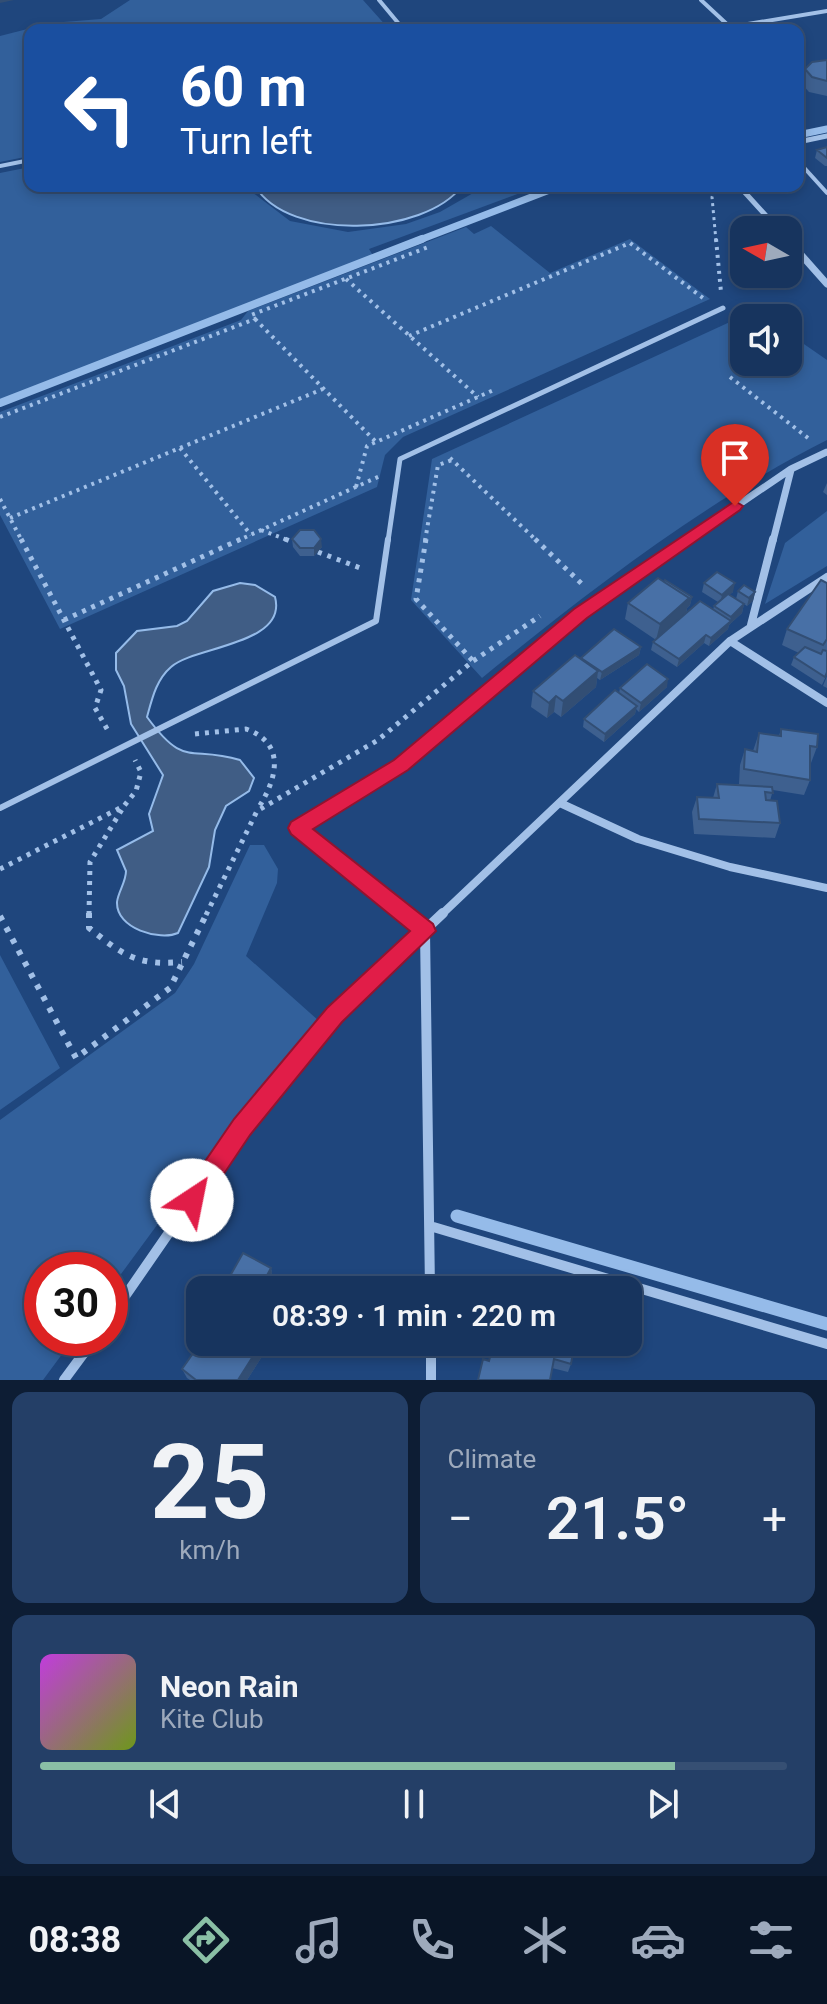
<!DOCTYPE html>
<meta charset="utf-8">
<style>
body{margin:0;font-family:Roboto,sans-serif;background:#243f67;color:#f1f3f6;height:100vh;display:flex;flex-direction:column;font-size:30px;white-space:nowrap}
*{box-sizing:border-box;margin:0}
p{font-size:26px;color:#9eaabc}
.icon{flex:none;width:44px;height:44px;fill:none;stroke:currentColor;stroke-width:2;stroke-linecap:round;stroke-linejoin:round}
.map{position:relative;height:1380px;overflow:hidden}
.side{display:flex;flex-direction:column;gap:12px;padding:12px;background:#0d1d34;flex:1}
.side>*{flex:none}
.guide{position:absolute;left:24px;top:24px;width:780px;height:168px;border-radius:16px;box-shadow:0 4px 12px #0003,0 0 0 2px #364f73;background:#1a4fa0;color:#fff;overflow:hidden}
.needle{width:52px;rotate:279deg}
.fabs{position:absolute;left:730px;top:216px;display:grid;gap:16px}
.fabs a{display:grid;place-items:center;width:72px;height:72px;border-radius:16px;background:#17345e;box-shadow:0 4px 12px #0003,0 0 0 2px #364f73;font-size:40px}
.speed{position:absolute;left:24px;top:1252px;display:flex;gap:16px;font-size:40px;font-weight:700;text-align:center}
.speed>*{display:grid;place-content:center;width:104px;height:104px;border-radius:50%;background:#17345e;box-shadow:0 4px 12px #0003,0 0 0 2px #364f73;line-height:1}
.speed .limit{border:12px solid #d22;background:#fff;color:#111}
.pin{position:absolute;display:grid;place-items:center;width:68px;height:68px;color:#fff;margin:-82px -34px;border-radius:50% 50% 50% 0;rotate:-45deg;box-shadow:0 0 8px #0007}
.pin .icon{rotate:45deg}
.me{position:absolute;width:88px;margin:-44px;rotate:34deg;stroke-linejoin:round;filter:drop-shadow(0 0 6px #0008)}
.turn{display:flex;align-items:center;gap:28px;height:168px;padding:0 24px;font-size:36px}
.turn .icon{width:104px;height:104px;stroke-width:2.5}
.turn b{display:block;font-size:56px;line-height:68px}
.big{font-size:60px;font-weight:600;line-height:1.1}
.side .widget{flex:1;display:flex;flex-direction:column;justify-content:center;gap:12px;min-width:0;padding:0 28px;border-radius:16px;background:#243f67}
.side .dial{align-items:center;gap:0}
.dial b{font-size:104px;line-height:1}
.song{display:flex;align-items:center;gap:24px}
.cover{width:96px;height:96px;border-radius:12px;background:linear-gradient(135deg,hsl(290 70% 55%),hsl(80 70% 35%))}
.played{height:8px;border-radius:4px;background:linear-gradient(90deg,#8abfa5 85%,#364f73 85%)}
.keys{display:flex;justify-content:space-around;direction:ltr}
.heat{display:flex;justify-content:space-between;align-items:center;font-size:44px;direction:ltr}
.side .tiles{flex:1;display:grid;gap:12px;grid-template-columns:1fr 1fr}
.widget:last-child{grid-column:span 2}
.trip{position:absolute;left:186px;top:1276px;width:456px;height:80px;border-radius:16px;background:#17345e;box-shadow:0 4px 12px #0003,0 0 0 2px #364f73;font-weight:600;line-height:80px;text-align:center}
.tab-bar{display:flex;height:128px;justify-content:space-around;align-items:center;background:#091526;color:#9eaabc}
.tab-bar .icon{width:56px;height:56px}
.tab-bar .active{color:#8abfa5}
.tab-bar b{font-size:36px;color:#f1f3f6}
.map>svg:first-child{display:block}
</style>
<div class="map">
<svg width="827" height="1380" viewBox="0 0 827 1380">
<rect width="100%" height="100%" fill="#1f467d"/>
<!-- green -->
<path fill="#32609b" d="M 130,0 L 363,0 L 388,28 L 30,30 L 30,156 L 0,162 L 0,36 L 51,23 L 101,19 Z
M 30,167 L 30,186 L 244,186 L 290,221 L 348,232 L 406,224 L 440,212 L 475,192 L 498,186 L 539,186 L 369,249 L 374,257 L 0,400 L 0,173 Z
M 491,226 L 550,273 L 630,239 L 710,299 L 403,437 L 385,455 L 377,487 L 60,629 L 0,515 L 0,412 L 241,320 L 248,311 L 466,227 L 474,234 Z
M 756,310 L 767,318 L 744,318 L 744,362 L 788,362 L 788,333 L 827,360 L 827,440 C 703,503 590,590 482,678 L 411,600 L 432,459 Z
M 827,511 L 827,566 L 765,604 L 785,543 Z
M 250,845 L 264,845 L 278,869 L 277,883 L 246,956 L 319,1021 L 235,1119 L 110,1289 L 110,1270 L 42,1270 L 42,1338 L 74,1338 L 43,1380 L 0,1380 L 0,1120 L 175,993 L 194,964 Z
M 0,955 L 60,1068 L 0,1110 Z"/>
<!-- water -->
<path fill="#405d85" stroke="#95bbe9" stroke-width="2" d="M 255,186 L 462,186 C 424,236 289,242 255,186 Z
M 240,583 L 255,585 L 275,597 C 288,645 194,646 171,667 C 156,680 152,699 147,717 C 185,769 189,745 240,760 L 254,778 L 249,791 L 226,806 L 215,830 L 209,867 L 178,933 C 160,941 116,929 117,902 C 118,892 126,882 126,871 L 117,850 L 153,831 L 149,814 L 163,775 L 131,724 L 124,686 L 116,670 L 116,653 L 137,631 L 177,626 L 187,621 L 213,591 Z"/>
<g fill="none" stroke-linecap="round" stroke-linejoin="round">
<!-- stream-far2 -->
<path stroke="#95bbe9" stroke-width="7" d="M 798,135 L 827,129
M 417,241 L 560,186"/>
<!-- stream-far1 -->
<path stroke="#95bbe9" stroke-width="8" d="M 0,403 L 422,239"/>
<!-- stream -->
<path stroke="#95bbe9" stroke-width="13" d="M 457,1216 L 827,1324"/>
<!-- path-far3 -->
<path stroke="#a2c0e7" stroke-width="3" stroke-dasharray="3 4" stroke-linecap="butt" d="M 716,241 L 712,197 L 717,186"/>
<!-- path-far2 -->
<path stroke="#a2c0e7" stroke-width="4" stroke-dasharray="3 5" stroke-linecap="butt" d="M 716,239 L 721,292
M 346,279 L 478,397
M 255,319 L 376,442
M 409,336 L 630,243 L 703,298
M 730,377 L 808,438
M 0,417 L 255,319 L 251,315 L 431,246
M 180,448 L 251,535
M 450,458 L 537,541
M 356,487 L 367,446 L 496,389
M 0,499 L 22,541
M 10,518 L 323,389
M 261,530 L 290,541
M 237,541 L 380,476
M 425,541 L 438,465 L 452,460"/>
<!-- path-far1 -->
<path stroke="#a2c0e7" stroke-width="5" stroke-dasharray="4 6" stroke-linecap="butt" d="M 21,539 L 101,690 L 95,708 L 110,734
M 285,539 L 295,543
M 426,539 L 416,599 L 473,661
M 535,539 L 584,586
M 318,552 L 363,569
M 64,620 L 241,539
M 195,734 L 246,729 C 288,744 276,781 257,810
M 0,869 L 124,806 L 136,791 L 141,772 L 135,760
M 89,915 L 90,862 L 124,806
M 206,915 L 257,811 L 378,740 L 473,661 L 540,616"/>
<!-- path -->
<path stroke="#a2c0e7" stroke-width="6" stroke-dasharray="5 8" stroke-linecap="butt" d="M 89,913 L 89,928 C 123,955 137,966 182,962
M 0,916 L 76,1058 L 170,988 L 207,913"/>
<!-- service-far2 -->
<path stroke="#a2c0e7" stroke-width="4" d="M 379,0 L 404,30
M 701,0 L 730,27 L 727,30
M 730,27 L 827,11
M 798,161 L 827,193
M 0,166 L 30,160"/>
<!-- service-far1 -->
<path stroke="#a2c0e7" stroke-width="5" d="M 388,541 L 400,459 L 723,308"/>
<!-- service -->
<path stroke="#a2c0e7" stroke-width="6" d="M 0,808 L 376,621 L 388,539"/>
<!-- minor-far3 -->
<path stroke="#a2c0e7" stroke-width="5" d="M 798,142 L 827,136
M 739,186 L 779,230"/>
<!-- minor-far2 -->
<path stroke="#a2c0e7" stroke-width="7" d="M 788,240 L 827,284
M 685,541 L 791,469 L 827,452
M 773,541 L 791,470"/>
<!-- minor-far1 -->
<path stroke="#a2c0e7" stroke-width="8" d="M 751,625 L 773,539
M 730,641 L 827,703
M 560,803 L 638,839 L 730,867 L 827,888
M 405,915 L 298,828 L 401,765 L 580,613 L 688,539
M 441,915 L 730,641 L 827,577"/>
<!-- minor -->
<path stroke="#a2c0e7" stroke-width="10" d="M 403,913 L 425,931 L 430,1290
M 430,1226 L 827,1344
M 110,1318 L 242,1127 L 335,1015 L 443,913
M 431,1342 L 431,1380
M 64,1380 L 95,1338"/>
</g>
<!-- wall -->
<path fill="#3e608f" d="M 827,60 L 827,96 L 809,92 L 802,84 L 805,69 Z
M 827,147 L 827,166 L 825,166 L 815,158 L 817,150 Z
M 827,483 L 827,495 L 823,492 Z
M 292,539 L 322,547 L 314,556 L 300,556 L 293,547 Z
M 704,583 L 733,592 L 729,595 L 736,599 L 738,591 L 753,601 L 747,606 L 744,604 L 742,613 L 729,625 L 728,629 L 709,646 L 704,643 L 677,667 L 651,650 L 653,642 L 656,640 L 625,619 L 628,603 L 692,597 L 690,605 L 687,608 L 686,614 L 713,610 L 714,606 L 718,602 L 702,592 Z
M 827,583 L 827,674 L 822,685 L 791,665 L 794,657 L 799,653 L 782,645 L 787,629 Z
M 641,647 L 639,655 L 600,680 L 597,678 L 596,687 L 561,717 L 554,712 L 547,718 L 531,707 L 533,691 L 581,659 L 581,658 Z
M 827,676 L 827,688 L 823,686 Z
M 667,687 L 639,712 L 636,709 L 635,714 L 604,742 L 583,727 L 584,719 L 619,693 L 620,688 Z
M 781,729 L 817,747 L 811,763 L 810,763 L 810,780 L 804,795 L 773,790 L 770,801 L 780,823 L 775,838 L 694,834 L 692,812 L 697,797 L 713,798 L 717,784 L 739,784 L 740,765 L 745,749 L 753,751 L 759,733 L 779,736 Z
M 271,1268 L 272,1273 L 263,1290 L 248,1290 L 232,1281 L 230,1276 Z
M 494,1342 L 571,1364 L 568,1372 L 552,1368 L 489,1361 Z
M 270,1344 L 247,1380 L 190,1380 L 187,1378 L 182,1369 Z"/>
<!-- shaded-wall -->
<path fill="#324e74" d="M 0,0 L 14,0 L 0,3 Z
M 321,539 L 322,547 L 314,556 L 314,548 Z
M 735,583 L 733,592 L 720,603 L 722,595 Z
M 755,592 L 753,601 L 747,606 L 749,598 Z
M 692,597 L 690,605 L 687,608 L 686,614 L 656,640 L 660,624 L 689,598 Z
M 744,604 L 742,613 L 729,625 L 728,629 L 709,646 L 711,638 L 730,621 L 731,617 Z
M 706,635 L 704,643 L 677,667 L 679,659 Z
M 641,647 L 639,655 L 600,680 L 602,672 Z
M 598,671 L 596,687 L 561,717 L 563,701 Z
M 668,679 L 667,687 L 639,712 L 641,703 Z
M 556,696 L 554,712 L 547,718 L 549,703 Z
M 637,706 L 635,714 L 604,742 L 605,734 Z
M 271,1268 L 272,1273 L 263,1290 L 259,1290 Z
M 262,1342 L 269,1342 L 270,1344 L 247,1380 L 238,1380 Z"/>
<!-- building -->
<path fill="#4870a6" stroke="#324e74" stroke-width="2" d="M 376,24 L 386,30 L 344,30 Z
M 827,60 L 827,81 L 812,77 L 805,69 L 812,62 Z
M 827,147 L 827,158 L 817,150 Z
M 300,530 L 314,530 L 321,539 L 314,548 L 300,548 L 292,539 Z
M 717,572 L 735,583 L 722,595 L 704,583 Z
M 658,578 L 689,598 L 660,624 L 628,603 Z
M 665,580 L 692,597 L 689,600 L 689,598 L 664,582 Z
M 821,580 L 827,583 L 827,639 L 823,645 L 787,629 Z
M 744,585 L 755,592 L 749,598 L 738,591 Z
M 728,594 L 744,604 L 731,617 L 714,606 Z
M 700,601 L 731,621 L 711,638 L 706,635 L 679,659 L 653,642 Z
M 614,629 L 641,647 L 602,672 L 581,658 Z
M 805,647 L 821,654 L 823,650 L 827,651 L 827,672 L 825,677 L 794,657 Z
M 575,655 L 598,671 L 563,701 L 556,696 L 549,703 L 533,691 Z
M 647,664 L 668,679 L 641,703 L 620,688 Z
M 615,690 L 637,706 L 605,734 L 584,719 Z
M 781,729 L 818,734 L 817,747 L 810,746 L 810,780 L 744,769 L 745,749 L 757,752 L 759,733 L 781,736 Z
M 717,784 L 772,787 L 773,793 L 765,792 L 766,800 L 777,801 L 780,823 L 699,819 L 697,797 L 719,798 Z
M 243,1253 L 271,1268 L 259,1290 L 255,1290 L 230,1276 Z
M 201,1342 L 262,1342 L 238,1380 L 196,1380 L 182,1369 Z
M 494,1342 L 575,1342 L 571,1364 L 554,1359 L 550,1380 L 478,1380 L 483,1359 L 489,1361 Z"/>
<!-- route -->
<path fill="#e11d48" stroke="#92132f" stroke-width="2" d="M 735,501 L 743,506 L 740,510 L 587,618 L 408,770 L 313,829 L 433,924 L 436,931 L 342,1022 L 250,1135 L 201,1208 L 192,1212 L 184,1208 L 180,1200 L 184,1192 L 234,1119 L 327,1008 L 410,931 L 291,834 L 288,828 L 291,822 L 394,760 L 574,609 Z"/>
</svg>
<div class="fabs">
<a><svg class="needle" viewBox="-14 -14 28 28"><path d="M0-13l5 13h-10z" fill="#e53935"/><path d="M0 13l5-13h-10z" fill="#9eaabc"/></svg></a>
<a><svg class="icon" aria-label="sound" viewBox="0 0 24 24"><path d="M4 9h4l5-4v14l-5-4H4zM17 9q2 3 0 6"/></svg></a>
</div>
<div class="speed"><div class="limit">30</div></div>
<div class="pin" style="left:735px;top:506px;background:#d93025"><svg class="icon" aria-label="arrive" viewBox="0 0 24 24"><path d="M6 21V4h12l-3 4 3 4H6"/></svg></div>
<svg class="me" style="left:192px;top:1200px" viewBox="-20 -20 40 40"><circle r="19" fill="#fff"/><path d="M0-13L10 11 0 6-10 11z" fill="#e11d48"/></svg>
<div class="trip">08:39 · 1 min · 220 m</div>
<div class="guide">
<div class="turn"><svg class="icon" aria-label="left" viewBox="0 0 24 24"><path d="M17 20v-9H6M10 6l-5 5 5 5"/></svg><div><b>60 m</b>Turn left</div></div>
</div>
</div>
<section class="side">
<div class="tiles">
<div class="widget dial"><b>25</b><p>km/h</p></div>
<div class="widget"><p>Climate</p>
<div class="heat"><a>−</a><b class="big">21.5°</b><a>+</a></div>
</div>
<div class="widget">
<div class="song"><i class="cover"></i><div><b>Neon Rain</b><p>Kite Club</p></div></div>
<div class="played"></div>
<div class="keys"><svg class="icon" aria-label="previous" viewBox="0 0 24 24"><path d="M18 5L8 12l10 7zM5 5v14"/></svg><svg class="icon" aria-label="pause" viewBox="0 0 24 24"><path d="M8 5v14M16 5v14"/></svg><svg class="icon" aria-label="next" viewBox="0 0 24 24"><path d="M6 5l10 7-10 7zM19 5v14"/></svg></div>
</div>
</div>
</section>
<nav class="tab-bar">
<b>08:38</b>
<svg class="icon active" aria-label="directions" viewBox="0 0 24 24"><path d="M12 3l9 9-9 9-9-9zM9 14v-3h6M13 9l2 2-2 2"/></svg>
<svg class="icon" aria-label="music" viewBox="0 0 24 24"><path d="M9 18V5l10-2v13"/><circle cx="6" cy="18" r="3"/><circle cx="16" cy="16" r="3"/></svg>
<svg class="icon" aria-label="phone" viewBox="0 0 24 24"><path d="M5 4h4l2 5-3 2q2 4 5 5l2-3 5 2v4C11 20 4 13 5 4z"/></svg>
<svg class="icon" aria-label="climate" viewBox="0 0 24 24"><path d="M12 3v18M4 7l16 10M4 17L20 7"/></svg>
<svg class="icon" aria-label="car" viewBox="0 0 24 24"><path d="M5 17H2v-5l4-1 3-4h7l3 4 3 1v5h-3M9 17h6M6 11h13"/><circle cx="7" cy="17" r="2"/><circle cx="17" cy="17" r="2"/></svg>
<svg class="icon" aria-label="filters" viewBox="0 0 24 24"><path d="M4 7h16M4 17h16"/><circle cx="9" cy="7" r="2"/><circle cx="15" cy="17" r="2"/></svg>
</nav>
